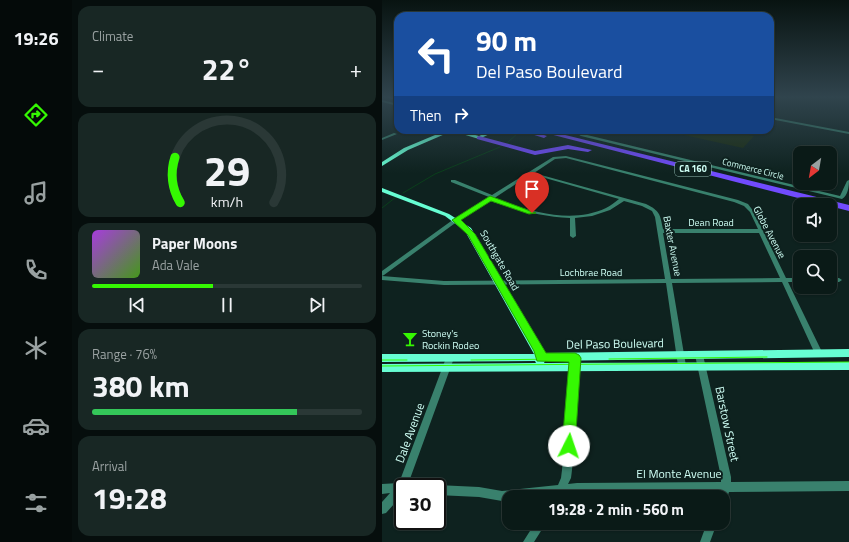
<!DOCTYPE html>
<meta charset="utf-8">
<style>
body{margin:0;font-family:"Titillium Web",sans-serif;background:#182724;color:#f1f3f6;height:100vh;display:flex;flex-direction:column;font-size:15px;white-space:nowrap}
*{box-sizing:border-box;margin:0}
p{font-size:13px;color:#99a1a1}
.icon{flex:none;width:22px;height:22px;fill:none;stroke:currentColor;stroke-width:2;stroke-linecap:round;stroke-linejoin:round}
.map{position:relative;flex:1;overflow:hidden}
.side{display:flex;flex-direction:column;gap:6px;padding:6px;background:#060e0d;width:310px}
.side>*{flex:none}
.banner{position:absolute;left:12px;top:12px;width:380px;height:122px;border-radius:12px;box-shadow:0 1px 3px #0004,0 0 0 1px #2a3836;background:#1a4fa0;color:#fff;overflow:hidden}
.needle{width:26px;rotate:211deg}
.fabs{position:absolute;left:411px;top:146px;display:grid;gap:8px}
.fabs a{display:grid;place-items:center;width:44px;height:44px;border-radius:8px;background:#0a1a17;box-shadow:0 1px 3px #0004,0 0 0 1px #2a3836;font-size:20px}
.speed{position:absolute;left:12px;top:478px;display:flex;gap:8px;font-size:20px;font-weight:700;text-align:center}
.speed>*{display:grid;place-content:center;width:52px;height:52px;border-radius:50%;background:#0a1a17;box-shadow:0 1px 3px #0004,0 0 0 1px #2a3836;line-height:1}
.speed .limit{border:2px solid #111;border-radius:6px;background:#fff;color:#111}
.pin{position:absolute;display:grid;place-items:center;width:34px;height:34px;color:#fff;margin:-41px -17px;border-radius:50% 50% 50% 0;rotate:-45deg;box-shadow:0 0 4px #0007}
.pin .icon{rotate:45deg}
.me{position:absolute;width:44px;margin:-22px;rotate:4deg;stroke-linejoin:round;filter:drop-shadow(0 0 3px #0008)}
.turn{display:flex;align-items:center;gap:14px;height:84px;padding:0 16px;font-size:18px}
.turn .icon{width:52px;height:52px;stroke-width:2.5}
.turn b{display:block;font-size:28px;line-height:34px}
.then{display:flex;align-items:center;height:38px;padding:0 16px;background:#0003;gap:8px;font-size:15px}
.big{font-size:30px;font-weight:700;line-height:1.1}
.side .tile{flex:1;display:flex;flex-direction:column;justify-content:center;gap:6px;min-width:0;padding:0 14px;border-radius:12px;background:#182724}
.side .dial{align-items:center;gap:0}
.dial svg{height:104px;overflow:visible;fill:none;stroke:#2a3836;stroke-width:7;stroke-linecap:round;text-anchor:middle}
.dial text{fill:#f1f3f6;stroke:none}
.song{display:flex;align-items:center;gap:12px}
.cover{width:48px;height:48px;border-radius:6px;background:linear-gradient(135deg,hsl(280 70% 55%),hsl(100 70% 35%))}
.played{height:4px;border-radius:2px;background:linear-gradient(90deg,#35f802 45%,#2a3836 45%)}
.keys{display:flex;justify-content:space-around;direction:ltr}
.heat{display:flex;justify-content:space-between;align-items:center;font-size:22px;direction:ltr}
.charge{height:6px;border-radius:3px;background:linear-gradient(90deg,#34c759 76%,#2a3836 0)}
.trip{position:absolute;left:120px;top:490px;width:228px;height:40px;border-radius:12px;background:#0a1a17;box-shadow:0 1px 3px #0004,0 0 0 1px #2a3836;font-weight:700;line-height:40px;text-align:center}
main{display:flex;flex:1;min-height:0}
.tabs{display:flex;flex-direction:column;width:72px;justify-content:space-around;align-items:center;background:#040a09;color:#99a1a1}
.tabs .icon{width:28px;height:28px}
.tabs .current{color:#35f802}
.tabs b{font-size:18px;color:#f1f3f6}
.map>svg:first-child{display:block}
</style>
<main>
<nav class="tabs">
<b>19:26</b>
<svg class="icon current" aria-label="directions" viewBox="0 0 24 24"><path d="M12 3l9 9-9 9-9-9zM9 14v-3h6M13 9l2 2-2 2"/></svg>
<svg class="icon" aria-label="music" viewBox="0 0 24 24"><path d="M9 18V5l10-2v13"/><circle cx="6" cy="18" r="3"/><circle cx="16" cy="16" r="3"/></svg>
<svg class="icon" aria-label="phone" viewBox="0 0 24 24"><path d="M5 4h4l2 5-3 2q2 4 5 5l2-3 5 2v4C11 20 4 13 5 4z"/></svg>
<svg class="icon" aria-label="climate" viewBox="0 0 24 24"><path d="M12 3v18M4 7l16 10M4 17L20 7"/></svg>
<svg class="icon" aria-label="car" viewBox="0 0 24 24"><path d="M5 17H2v-5l4-1 3-4h7l3 4 3 1v5h-3M9 17h6M6 11h13"/><circle cx="7" cy="17" r="2"/><circle cx="17" cy="17" r="2"/></svg>
<svg class="icon" aria-label="filters" viewBox="0 0 24 24"><path d="M4 7h16M4 17h16"/><circle cx="9" cy="7" r="2"/><circle cx="15" cy="17" r="2"/></svg>
</nav>
<section class="side">
<div class="tile"><p>Climate</p>
<div class="heat"><a>−</a><b class="big">22°</b><a>+</a></div>
</div>
<div class="tile dial"><svg viewBox="0 0 100 80">
<path d="M14 69A42 42 0 1 1 86 69"/>
<path d="M14 69A42 42 0 0 1 10 34" stroke="#35f802"/>
<text x="50" y="56" font-size="32" font-weight="700">29</text>
<text x="50" y="72" font-size="11">km/h</text>
</svg></div>
<div class="tile">
<div class="song"><i class="cover"></i><div><b>Paper Moons</b><p>Ada Vale</p></div></div>
<div class="played"></div>
<div class="keys"><svg class="icon" aria-label="previous" viewBox="0 0 24 24"><path d="M18 5L8 12l10 7zM5 5v14"/></svg><svg class="icon" aria-label="pause" viewBox="0 0 24 24"><path d="M8 5v14M16 5v14"/></svg><svg class="icon" aria-label="next" viewBox="0 0 24 24"><path d="M6 5l10 7-10 7zM19 5v14"/></svg></div>
</div>
<div class="tile"><p>Range · 76%</p><b class="big">380 km</b><div class="charge"></div></div>
<div class="tile"><p>Arrival</p><b class="big">19:28</b></div>
</section>
<div class="map">
<svg width="467" height="542" viewBox="0 0 467 542">
<rect width="100%" height="100%" fill="#0e221f"/>
<!-- green -->
<path fill="#1a2c11" d="M 279,130 L 303,134 C 318,123 355,132 372,136 L 361,148 Z"/>
<g fill="none" stroke-linecap="round" stroke-linejoin="round">
<!-- stream -->
<path stroke="#0a3f1b" stroke-width="1" d="M 126,142 L 136,133
M 21,193 L 53,174 L 118,147
M 0,208 L 14,197"/>
<!-- street -->
<path fill="#39816d" fill-rule="evenodd" d="M 0,100 L 16,104 L 16,106 L 0,102 Z
M 388,117 L 467,132 L 467,134 L 388,119 Z
M 188,130 L 193,130 L 201,134 L 458,196 L 465,181 L 467,180 C 467,186 466,196 460,199 L 199,136 Z
M 12,133 L 15,134 L 0,140 L 0,138 Z
M 184,156 L 356,200 L 366,204 L 372,212 L 404,278 L 418,278 L 418,282 L 406,282 L 441,354 L 440,356 L 437,357 L 434,356 L 400,282 L 290,283 L 304,366 L 303,368 L 300,369 L 297,368 L 296,366 L 284,283 L 62,285 L 0,280 L 0,276 L 62,281 L 283,279 L 273,217 L 270,211 L 260,206 L 242,201 L 228,210 L 210,216 L 193,218 L 194,236 L 191,238 L 188,236 L 188,218 C 160,217 134,209 108,201 L 76,221 L 2,275 L 0,276 L 0,271 L 72,219 L 107,197 L 69,182 L 69,180 L 73,180 L 110,195 L 171,157 ZM 184,158 L 352,202 L 362,206 L 368,212 L 376,229 L 281,229 C 278,214 278,211 264,204 L 152,173 L 173,159 ZM 149,174 L 237,199 C 233,202 228,206 224,208 C 188,225 146,210 111,199 ZM 281,233 L 377,233 L 398,278 L 289,279 Z
M 448,278 L 457,278 L 460,280 L 457,282 L 448,282 Z
M 317,352 L 320,353 L 321,355 L 349,477 L 349,482 L 467,481 L 467,491 L 347,492 L 344,501 L 341,503 L 341,497 L 336,497 L 338,492 L 195,493 L 182,494 L 181,497 L 171,497 L 172,495 L 156,497 L 127,497 L 127,500 L 120,501 L 97,497 L 55,495 L 55,487 L 51,487 L 55,485 L 97,487 L 120,491 L 176,485 L 179,478 L 180,470 L 189,358 L 190,356 L 193,355 L 196,356 L 197,358 L 190,470 L 189,478 L 186,484 L 195,483 L 339,482 L 339,477 L 313,355 L 314,353 Z
M 68,355 L 71,356 L 72,358 L 25,487 L 21,487 L 21,494 L 4,513 L 0,514 L 0,502 L 8,493 L 0,494 L 0,484 L 17,483 L 64,358 L 65,356 Z
M 153,523 L 164,523 L 152,542 L 141,542 Z
M 325,523 L 335,523 L 328,542 L 318,542 Z"/>
<!-- secondary -->
<path fill="#67fed3" fill-rule="evenodd" d="M 65,130 L 75,130 L 97,136 L 110,130 L 116,130 L 97,139 L 70,131 L 26,150 L 0,166 L 0,162 L 22,148 Z
M 0,188 L 67,214 L 89,228 L 160,348 L 162,353 L 467,349 L 467,357 L 163,361 L 162,363 L 467,362 L 467,370 L 0,372 L 0,364 L 154,363 L 153,361 L 0,362 L 0,354 L 152,354 L 83,231 L 63,216 L 0,192 Z"/>
<!-- highway -->
<path fill="#714bfe" fill-rule="evenodd" d="M 6,97 L 16,97 L 16,101 L 7,98 Z
M 136,130 L 147,130 L 165,136 L 162,138 Z
M 152,130 L 163,130 L 467,205 L 467,211 Z
M 97,136 L 153,151 L 186,145 L 210,150 L 206,152 L 186,149 L 153,155 L 95,139 L 95,137 Z"/>
<!-- tram -->
<path stroke="#35f802" stroke-width="1" d="M 227,359 L 385,357
M 0,360 L 25,360
M 89,360 L 185,359
M 0,366 L 467,362"/>
</g>
<!-- sky -->
<linearGradient id="sky" x2="0" y2="1"><stop stop-color="#081311"/><stop offset="0.56" stop-color="#30444d"/><stop offset="1" stop-color="#30444d" stop-opacity="0"/></linearGradient>
<rect width="467" height="173" fill="url(#sky)"/>
<!-- route -->
<path fill="#35f802" stroke="#22a101" d="M 108,196 L 154,213 L 147,214 L 109,201 L 79,220 L 93,234 L 164,353 L 193,353 L 197,355 L 199,358 L 193,446 L 192,450 L 187,452 L 182,450 L 180,446 L 187,362 L 155,361 L 152,351 L 86,235 L 70,220 Z"/>
<!-- icons -->
<defs>
<g id="bar-bare" transform="scale(1.2)"><path d="M-6-5H6L.8 .8V4.5H3.5V6h-7V4.5H-.8V.8Z" fill="#35f802" stroke="#0e221f" stroke-width="2.5" paint-order="stroke"/></g>
</defs>
<g fill-rule="evenodd">
<use href="#bar-bare" x="28" y="339"/>
</g>
<g text-anchor="middle" stroke-width="4" stroke-linejoin="round" paint-order="stroke">
<!-- shield labels -->
<rect fill="#0e221f" stroke="#95bdb5" stroke-width="1" x="293" y="162" width="36" height="14" rx="3"/>
<g font-size="9" font-weight="bold" fill="#cffff5">
<text x="311" y="172">CA 160</text>
</g>
<!-- far-street labels -->
<g font-size="9" fill="#cffff5" stroke="#0e221f">
<text transform="translate(371 169) rotate(14)" y="3">Commerce Circle</text>
</g>
<!-- street labels -->
<g font-size="10" fill="#cffff5" stroke="#0e221f">
<text x="329" y="226">Dean Road</text>
<text transform="translate(388 232) rotate(62)" y="4">Globe Avenue</text>
<text transform="translate(291 246) rotate(79)" y="4">Baxter Avenue</text>
<text transform="translate(118 260) rotate(60)" y="4">Southgate Road</text>
<text x="209" y="276">Lochbrae Road</text>
</g>
<!-- poi labels -->
<g font-size="10" fill="#cffff5" stroke="#0e221f" text-anchor="start">
<text x="40" y="337">Stoney's<tspan x="40" dy="12">Rockin Rodeo</tspan></text>
</g>
<!-- near-street labels -->
<g font-size="12" fill="#cffff5" stroke="#0e221f">
<text transform="translate(233 344) rotate(-1)" y="4">Del Paso Boulevard</text>
<text transform="translate(345 424) rotate(78)" y="4">Barstow Street</text>
<text transform="translate(28 433) rotate(-70)" y="4">Dale Avenue</text>
<text x="297" y="478">El Monte Avenue</text>
</g>
</g>
</svg>
<div class="fabs">
<a><svg class="needle" viewBox="-14 -14 28 28"><path d="M0-13l5 13h-10z" fill="#e53935"/><path d="M0 13l5-13h-10z" fill="#99a1a1"/></svg></a>
<a><svg class="icon" aria-label="sound" viewBox="0 0 24 24"><path d="M4 9h4l5-4v14l-5-4H4zM17 9q2 3 0 6"/></svg></a>
<a><svg class="icon" aria-label="search" viewBox="0 0 24 24"><circle cx="10" cy="10" r="6"/><path d="M15 15l6 6"/></svg></a>
</div>
<div class="speed"><div class="limit">30</div></div>
<div class="pin" style="left:150px;top:213px;background:#d93025"><svg class="icon" aria-label="arrive" viewBox="0 0 24 24"><path d="M6 21V4h12l-3 4 3 4H6"/></svg></div>
<svg class="me" style="left:187px;top:446px" viewBox="-20 -20 40 40"><circle r="19" fill="#fff"/><path d="M0-13L10 11 0 6-10 11z" fill="#35f802"/></svg>
<div class="trip">19:28 · 2 min · 560 m</div>
<div class="banner">
<div class="turn"><svg class="icon" aria-label="left" viewBox="0 0 24 24"><path d="M17 20v-9H6M10 6l-5 5 5 5"/></svg><div><b>90 m</b>Del Paso Boulevard</div></div>
<div class="then">Then<svg class="icon" aria-label="right" viewBox="0 0 24 24"><path d="M7 20v-9h11M14 6l5 5-5 5"/></svg></div>
</div>
</div>
</main>
